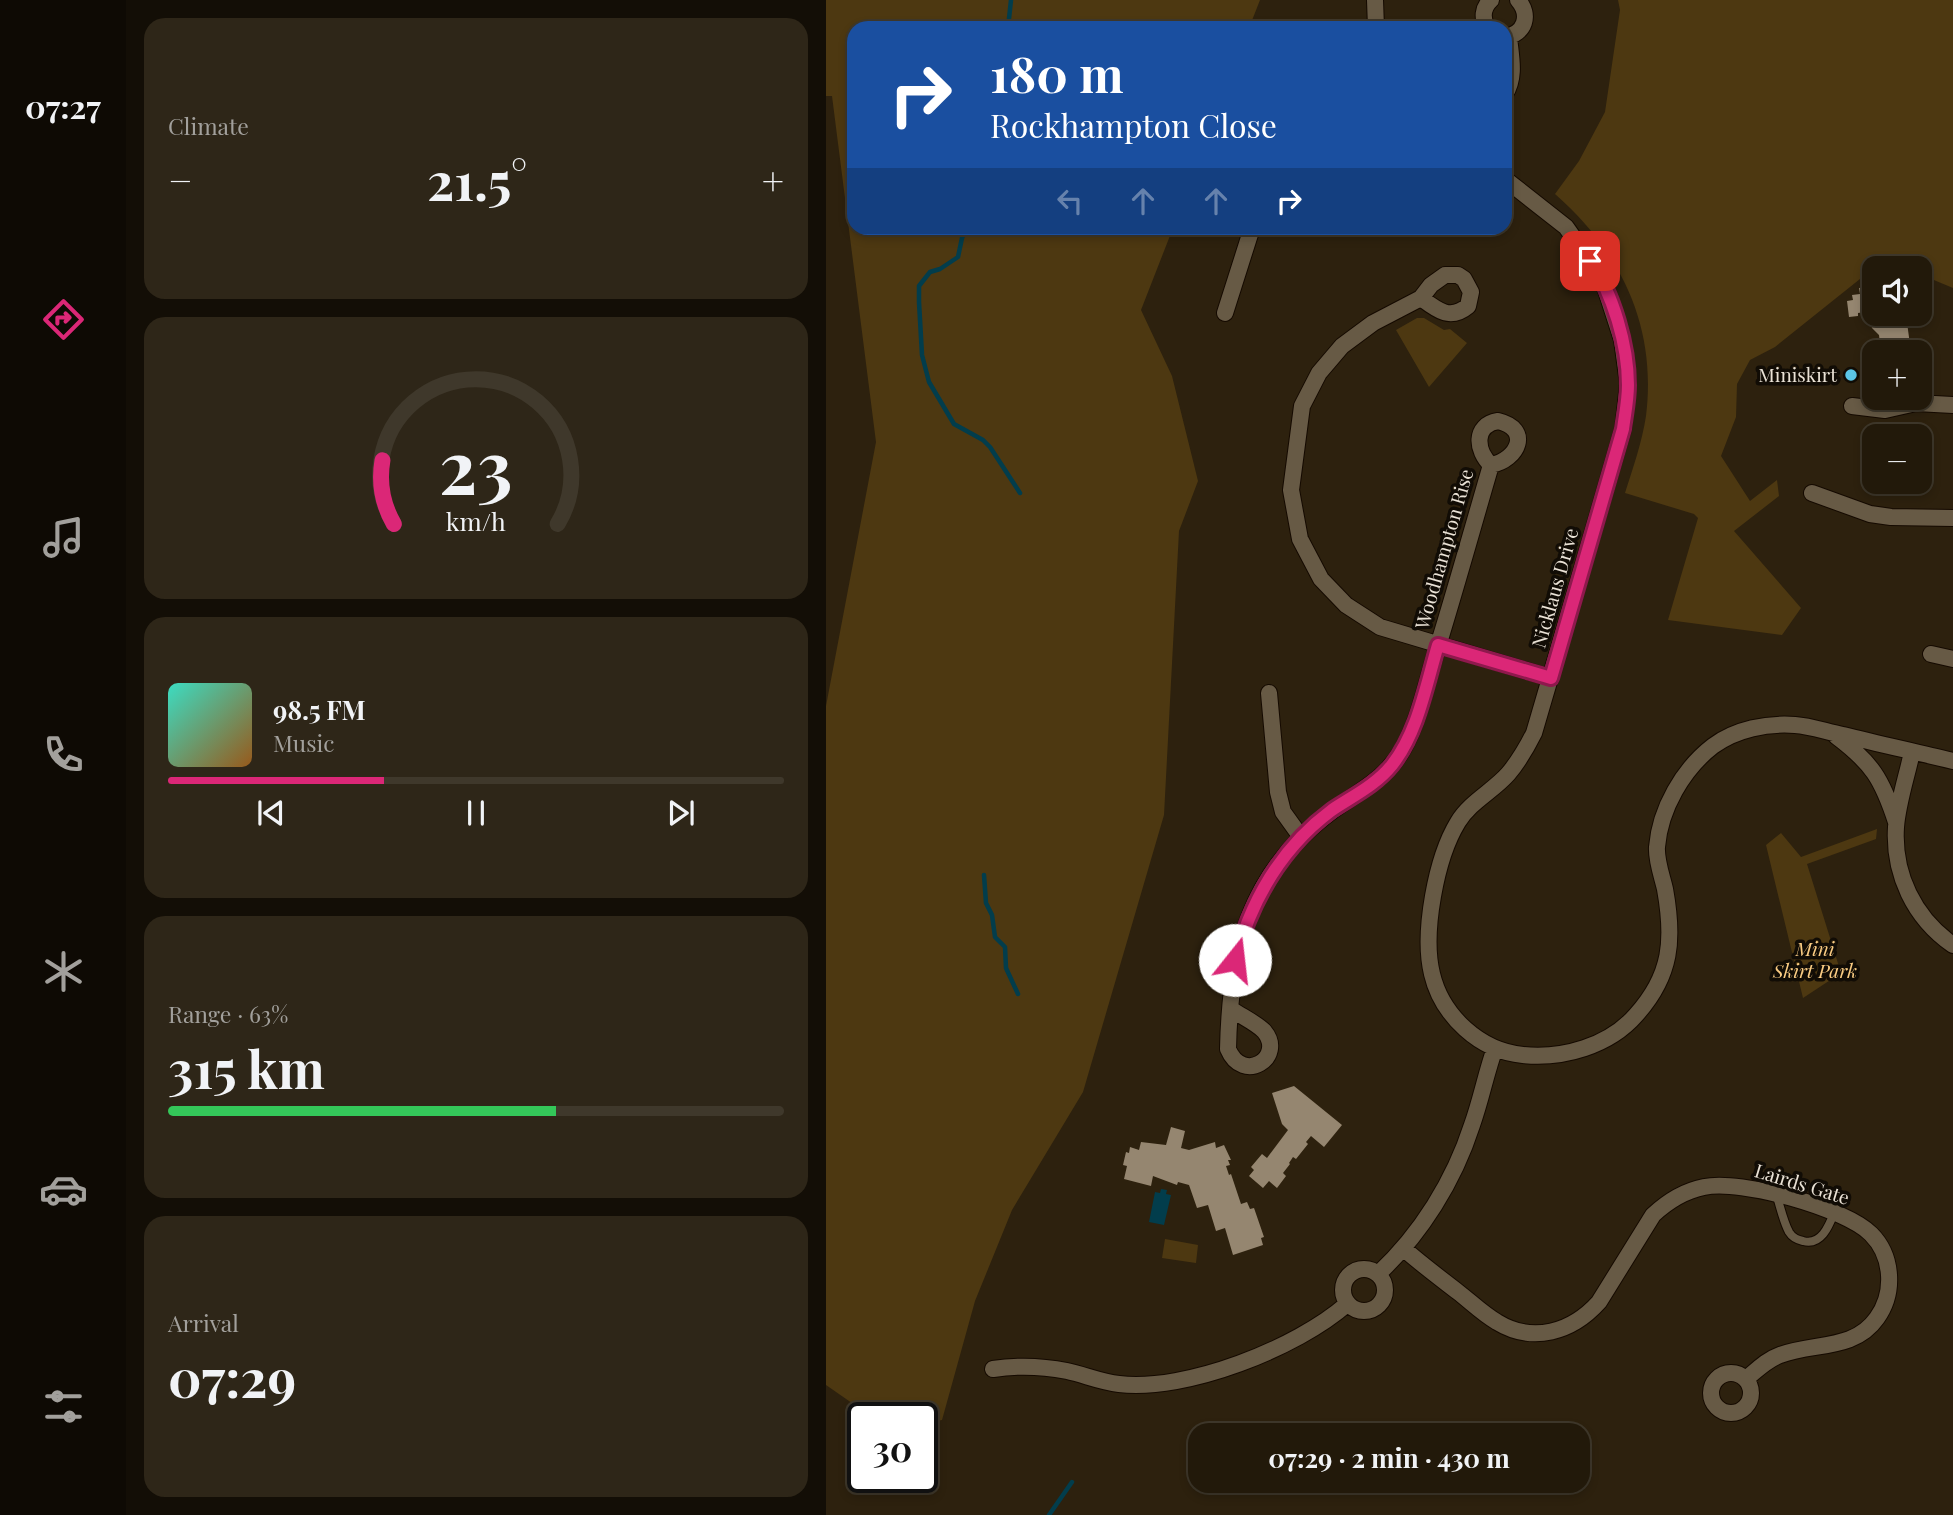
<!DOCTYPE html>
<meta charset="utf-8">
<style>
body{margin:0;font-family:"Playfair Display",serif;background:#2e2618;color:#f1f3f6;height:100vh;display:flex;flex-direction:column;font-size:26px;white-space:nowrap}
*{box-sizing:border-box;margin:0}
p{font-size:23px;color:#a2a09c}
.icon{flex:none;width:38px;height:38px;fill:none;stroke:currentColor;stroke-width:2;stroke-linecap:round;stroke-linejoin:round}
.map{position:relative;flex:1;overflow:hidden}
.drawer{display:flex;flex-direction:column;gap:18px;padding:18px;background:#130e06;width:700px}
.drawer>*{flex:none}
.guide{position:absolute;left:21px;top:21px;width:665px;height:214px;border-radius:21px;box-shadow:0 4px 10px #0003,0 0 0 2px #3f382b;background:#1a4fa0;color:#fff;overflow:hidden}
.fabs{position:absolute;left:1036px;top:256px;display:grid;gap:14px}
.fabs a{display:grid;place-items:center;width:70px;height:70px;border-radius:14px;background:#22190a;box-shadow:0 4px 10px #0003,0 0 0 2px #3f382b;font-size:35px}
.speed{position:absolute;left:21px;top:1402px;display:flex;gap:14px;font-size:35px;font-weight:700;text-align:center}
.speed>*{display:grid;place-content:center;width:91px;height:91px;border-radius:50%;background:#22190a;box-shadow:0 4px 10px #0003,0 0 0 2px #3f382b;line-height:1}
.speed .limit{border:4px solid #111;border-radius:10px;background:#fff;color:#111}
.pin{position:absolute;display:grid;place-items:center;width:60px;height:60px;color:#fff;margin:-30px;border-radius:14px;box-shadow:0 4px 10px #0006}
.me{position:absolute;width:77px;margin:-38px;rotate:16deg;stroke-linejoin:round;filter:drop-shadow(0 0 5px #0008)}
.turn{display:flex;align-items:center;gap:24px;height:147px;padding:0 28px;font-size:32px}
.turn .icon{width:91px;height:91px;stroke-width:2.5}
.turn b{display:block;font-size:49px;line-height:60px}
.lanes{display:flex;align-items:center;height:66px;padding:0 28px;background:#0003;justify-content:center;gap:35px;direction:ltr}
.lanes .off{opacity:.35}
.big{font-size:52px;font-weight:700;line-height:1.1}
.drawer .widget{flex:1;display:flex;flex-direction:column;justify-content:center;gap:10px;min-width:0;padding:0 24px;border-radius:21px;background:#2e2618}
.drawer .dial{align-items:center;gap:0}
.dial svg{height:182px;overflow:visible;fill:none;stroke:#3f382b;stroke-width:7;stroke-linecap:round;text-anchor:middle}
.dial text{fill:#f1f3f6;stroke:none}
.song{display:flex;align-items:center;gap:21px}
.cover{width:84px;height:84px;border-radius:10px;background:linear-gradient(135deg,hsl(170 70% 55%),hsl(30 70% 35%))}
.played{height:7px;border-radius:4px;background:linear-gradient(90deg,#db2777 35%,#3f382b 35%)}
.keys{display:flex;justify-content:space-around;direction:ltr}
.heat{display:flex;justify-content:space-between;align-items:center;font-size:38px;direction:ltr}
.charge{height:10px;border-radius:5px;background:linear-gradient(90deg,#34c759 63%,#3f382b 0)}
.trip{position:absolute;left:362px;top:1423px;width:402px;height:70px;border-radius:21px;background:#22190a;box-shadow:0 4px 10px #0003,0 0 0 2px #3f382b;font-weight:700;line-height:70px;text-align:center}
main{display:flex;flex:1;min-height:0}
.menu{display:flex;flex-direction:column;width:126px;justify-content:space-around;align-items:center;background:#0e0a04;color:#a2a09c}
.menu .icon{width:49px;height:49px}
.menu .current{color:#db2777}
.menu b{font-size:32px;color:#f1f3f6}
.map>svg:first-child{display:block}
</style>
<main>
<nav class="menu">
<b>07:27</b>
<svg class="icon current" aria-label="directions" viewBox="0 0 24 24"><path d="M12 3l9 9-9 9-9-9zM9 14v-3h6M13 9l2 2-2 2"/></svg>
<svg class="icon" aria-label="music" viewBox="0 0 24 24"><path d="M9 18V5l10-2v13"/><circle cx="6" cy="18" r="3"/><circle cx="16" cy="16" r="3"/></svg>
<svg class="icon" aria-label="phone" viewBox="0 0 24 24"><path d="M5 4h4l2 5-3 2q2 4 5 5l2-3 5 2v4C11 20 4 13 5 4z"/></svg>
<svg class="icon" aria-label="climate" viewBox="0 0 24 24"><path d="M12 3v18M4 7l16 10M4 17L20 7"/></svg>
<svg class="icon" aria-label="car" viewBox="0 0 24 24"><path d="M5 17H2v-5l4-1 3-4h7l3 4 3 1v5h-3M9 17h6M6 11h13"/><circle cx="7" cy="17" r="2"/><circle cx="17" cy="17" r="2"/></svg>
<svg class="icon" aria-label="filters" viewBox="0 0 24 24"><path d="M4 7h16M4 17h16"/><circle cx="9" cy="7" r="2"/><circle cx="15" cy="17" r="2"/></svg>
</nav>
<section class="drawer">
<div class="widget"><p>Climate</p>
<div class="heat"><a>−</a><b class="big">21.5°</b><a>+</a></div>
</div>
<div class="widget dial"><svg viewBox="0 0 100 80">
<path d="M14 69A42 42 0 1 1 86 69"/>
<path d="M14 69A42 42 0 0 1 9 41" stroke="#db2777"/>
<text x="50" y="56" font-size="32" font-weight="700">23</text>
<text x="50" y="72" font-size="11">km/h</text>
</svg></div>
<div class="widget">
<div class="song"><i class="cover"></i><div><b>98.5 FM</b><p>Music</p></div></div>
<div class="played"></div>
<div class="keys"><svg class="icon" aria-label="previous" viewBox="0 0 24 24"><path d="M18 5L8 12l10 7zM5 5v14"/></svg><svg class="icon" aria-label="pause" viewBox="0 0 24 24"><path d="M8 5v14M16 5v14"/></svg><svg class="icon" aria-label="next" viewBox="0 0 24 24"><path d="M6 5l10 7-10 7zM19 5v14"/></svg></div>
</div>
<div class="widget"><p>Range · 63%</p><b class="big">315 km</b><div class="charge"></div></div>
<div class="widget"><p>Arrival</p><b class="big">07:29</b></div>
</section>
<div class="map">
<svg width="1127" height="1515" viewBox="0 0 1127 1515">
<rect width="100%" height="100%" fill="#2d210e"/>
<!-- green -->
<path fill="#4d3811" d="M 0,0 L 434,0 L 423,28 L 28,28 L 28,228 L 347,228 L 315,310 L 346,376 L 372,481 L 353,531 L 338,815 L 257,1092 L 186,1210 L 149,1301 L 116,1420 L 96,1424 L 96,1418 L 46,1417 L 0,1385 L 0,706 L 50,442 L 6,96 L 0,96 Z
M 792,0 L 1127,0 L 1127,288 L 1103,278 L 1094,277 L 1094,268 L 1048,268 L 1048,275 L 1039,275 L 949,347 L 924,360 L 911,384 L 910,417 L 895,456 L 924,501 L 951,480 L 953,496 L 908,531 L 975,608 L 956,635 L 842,620 L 872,518 L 868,514 L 799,493 C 807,468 816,442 820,416 C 831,326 795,252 729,194 L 753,161 L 779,112 L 794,10 Z
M 591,318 L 598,318 L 618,330 L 624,329 L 641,343 L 603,387 L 570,330 Z
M 1051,829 L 1050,839 L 981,864 L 1015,973 L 977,998 L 940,845 L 955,833 L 975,857 Z
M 339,1239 L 372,1245 L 370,1263 L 336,1258 Z"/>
<!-- water -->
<path fill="#023d4c" d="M 335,1189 L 341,1190 L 340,1194 L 345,1195 L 338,1225 L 323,1222 L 329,1192 L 334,1193 Z"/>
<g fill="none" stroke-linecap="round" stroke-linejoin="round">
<!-- stream -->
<path stroke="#023d4c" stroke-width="4.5" d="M 182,28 L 185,0
M 141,228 L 136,238 L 132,257 L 114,269 L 104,272 L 93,286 L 93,302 L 96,355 L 103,382 L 128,424 L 157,440 L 164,447 L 194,493
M 158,875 L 160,903 L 166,915 L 169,937 L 179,947 L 180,968 L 192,994
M 223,1515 L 246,1482"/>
</g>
<!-- building -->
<path fill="#958670" d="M 1043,287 L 1046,307 L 1038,308 L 1039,312 L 1032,313 L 1032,316 L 1023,317 L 1021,301 L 1027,300 L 1026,295 L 1034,294 L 1033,288 Z
M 1049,313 L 1061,313 L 1065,316 L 1080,315 L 1085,352 L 1055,352 L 1053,335 L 1046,328 L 1044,319 Z
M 468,1086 L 516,1125 L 498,1147 L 485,1136 L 480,1142 L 482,1144 L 470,1159 L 467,1157 L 463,1163 L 464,1164 L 457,1173 L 460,1176 L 451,1188 L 443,1181 L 437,1188 L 423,1176 L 428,1170 L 425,1167 L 436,1154 L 441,1158 L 462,1130 L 456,1124 L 446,1093 Z
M 345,1127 L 359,1131 L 355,1148 L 363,1150 L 389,1142 L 390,1148 L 398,1145 L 405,1160 L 402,1160 L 404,1165 L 400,1166 L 403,1175 L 405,1174 L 415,1204 L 421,1202 L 424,1209 L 428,1208 L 438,1237 L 435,1238 L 437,1245 L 407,1255 L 399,1228 L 390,1231 L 382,1205 L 371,1208 L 363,1185 L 352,1182 L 351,1185 L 327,1176 L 325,1186 L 298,1179 L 301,1166 L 297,1165 L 300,1152 L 303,1153 L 304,1147 L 313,1150 L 315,1142 L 340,1145 Z"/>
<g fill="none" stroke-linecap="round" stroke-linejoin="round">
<!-- lane casing -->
<g stroke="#150a00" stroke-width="10">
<path id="lane" d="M 950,1194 C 954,1205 957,1221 963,1232 C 966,1237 972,1240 977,1241 C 995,1246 1003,1226 1008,1213"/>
</g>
<!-- street casing -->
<g stroke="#150a00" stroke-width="18">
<path id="street" d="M 549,0 L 550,28
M 661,28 C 656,18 656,8 665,0
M 679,37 C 699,34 705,15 692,0
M 679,94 C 690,77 685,57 683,37
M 679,179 L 740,227 L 776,278 L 796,340 L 802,384 L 797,429 L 708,733 C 701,747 693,761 682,774 C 667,791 644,802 632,822 C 610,858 596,933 606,974 C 616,1016 654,1051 697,1055 C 737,1059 783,1046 810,1015 C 846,975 848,939 839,889 C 836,876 830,860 831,847 C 834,809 857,769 887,746 C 910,729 941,723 969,725 C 985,726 1001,732 1017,735 C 1053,744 1090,752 1127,761
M 595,298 C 611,310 624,321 642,306 L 645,292 L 638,279 L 632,275 L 619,275 L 605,285 L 595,298 L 547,323 L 516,346 L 493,373 L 476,406 L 465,490 L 474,539 L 495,579 L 520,605 L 554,627 L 725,678
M 399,313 L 426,228
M 1026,406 L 1059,410 L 1090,403 L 1127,405
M 672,421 C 706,429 692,460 665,465 C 650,451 647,425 672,421 Z
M 986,493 L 1044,514 L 1065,517 L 1127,518
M 1105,654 L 1127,659
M 443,693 L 452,792 L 457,812 L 475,837
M 1010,736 C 1046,763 1056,779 1070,822
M 1086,752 C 1081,776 1072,802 1070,827 C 1067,874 1088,918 1127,945
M 405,1009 C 415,1016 430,1023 438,1031 C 460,1057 417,1085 402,1049 C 404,951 422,873 506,811 C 532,792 560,779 577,749 C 592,722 599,689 608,659 C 628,595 646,530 665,465
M 577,1248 C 595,1264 614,1278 632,1292 C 645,1302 657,1314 671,1322 C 707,1344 746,1332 773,1302 L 827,1215 C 842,1201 858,1191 878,1187 C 915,1179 1019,1208 1045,1234 C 1067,1256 1069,1293 1051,1318 C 1028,1351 988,1342 954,1355 C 940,1360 931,1370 920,1379
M517 1290a21 21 0 1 1 42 0a21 21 0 1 1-42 0Z
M 552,1274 C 595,1234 628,1181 646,1125 C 655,1100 660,1073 669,1048
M 167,1369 C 193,1365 216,1366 241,1371 C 259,1375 275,1382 293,1384 C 360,1392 471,1348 521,1304
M885 1393a20 20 0 1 1 40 0a20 20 0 1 1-40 0Z"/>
</g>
<!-- lane -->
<use href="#lane" stroke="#675a45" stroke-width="8"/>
<!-- street -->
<use href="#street" stroke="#675a45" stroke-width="16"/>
</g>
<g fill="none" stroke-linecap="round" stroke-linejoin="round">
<!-- route casing -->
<g stroke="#8e194d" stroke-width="18">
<path id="route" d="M 409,960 C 425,901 456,847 506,810 C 527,796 550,785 566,765 C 592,732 600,685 612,645 L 725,678 L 797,429 C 799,414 802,400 802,385 C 802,346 787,293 764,261"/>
</g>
<!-- route -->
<use href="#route" stroke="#db2777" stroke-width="12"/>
</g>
<!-- markers -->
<circle fill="#5cc7e7" stroke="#110c05" stroke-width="2.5" cx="1025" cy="375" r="7"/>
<g text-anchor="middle" stroke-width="7" stroke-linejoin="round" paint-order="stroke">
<!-- poi labels -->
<g font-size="19" fill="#eae2d6" stroke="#110c05" text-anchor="end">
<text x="1011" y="382">Miniskirt</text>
</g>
<!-- street labels -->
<g font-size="19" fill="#eae2d6" stroke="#110c05">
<text transform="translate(618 549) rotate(-74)" y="7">Woodhampton Rise</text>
<text transform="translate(729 588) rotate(-74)" y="7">Nicklaus Drive</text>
<text transform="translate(976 1184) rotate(17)" y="7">Lairds Gate</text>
</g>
<!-- park labels -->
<g font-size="19" font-style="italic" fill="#facc83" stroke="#110c05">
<text x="989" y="956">Mini<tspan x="989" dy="22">Skirt Park</tspan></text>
</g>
</g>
</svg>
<div class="fabs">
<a><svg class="icon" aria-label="sound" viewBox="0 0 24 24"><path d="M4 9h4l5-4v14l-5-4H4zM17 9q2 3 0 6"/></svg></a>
<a>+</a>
<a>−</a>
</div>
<div class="speed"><div class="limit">30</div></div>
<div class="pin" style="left:764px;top:261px;background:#d93025"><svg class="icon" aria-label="arrive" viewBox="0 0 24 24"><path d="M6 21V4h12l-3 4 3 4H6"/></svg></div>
<svg class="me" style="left:409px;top:960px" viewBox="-20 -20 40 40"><circle r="19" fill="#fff"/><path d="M0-13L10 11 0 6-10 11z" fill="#db2777"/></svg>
<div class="trip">07:29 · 2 min · 430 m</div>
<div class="guide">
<div class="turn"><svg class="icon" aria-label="right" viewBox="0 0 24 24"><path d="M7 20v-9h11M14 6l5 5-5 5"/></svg><div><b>180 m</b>Rockhampton Close</div></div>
<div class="lanes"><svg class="icon off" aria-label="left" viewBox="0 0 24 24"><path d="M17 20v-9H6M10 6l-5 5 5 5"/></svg><svg class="icon off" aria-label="ahead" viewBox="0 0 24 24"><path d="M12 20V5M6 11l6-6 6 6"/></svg><svg class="icon off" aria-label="ahead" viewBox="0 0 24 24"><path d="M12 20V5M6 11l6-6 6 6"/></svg><svg class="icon" aria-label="right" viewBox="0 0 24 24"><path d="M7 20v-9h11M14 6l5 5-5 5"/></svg></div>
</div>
</div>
</main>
